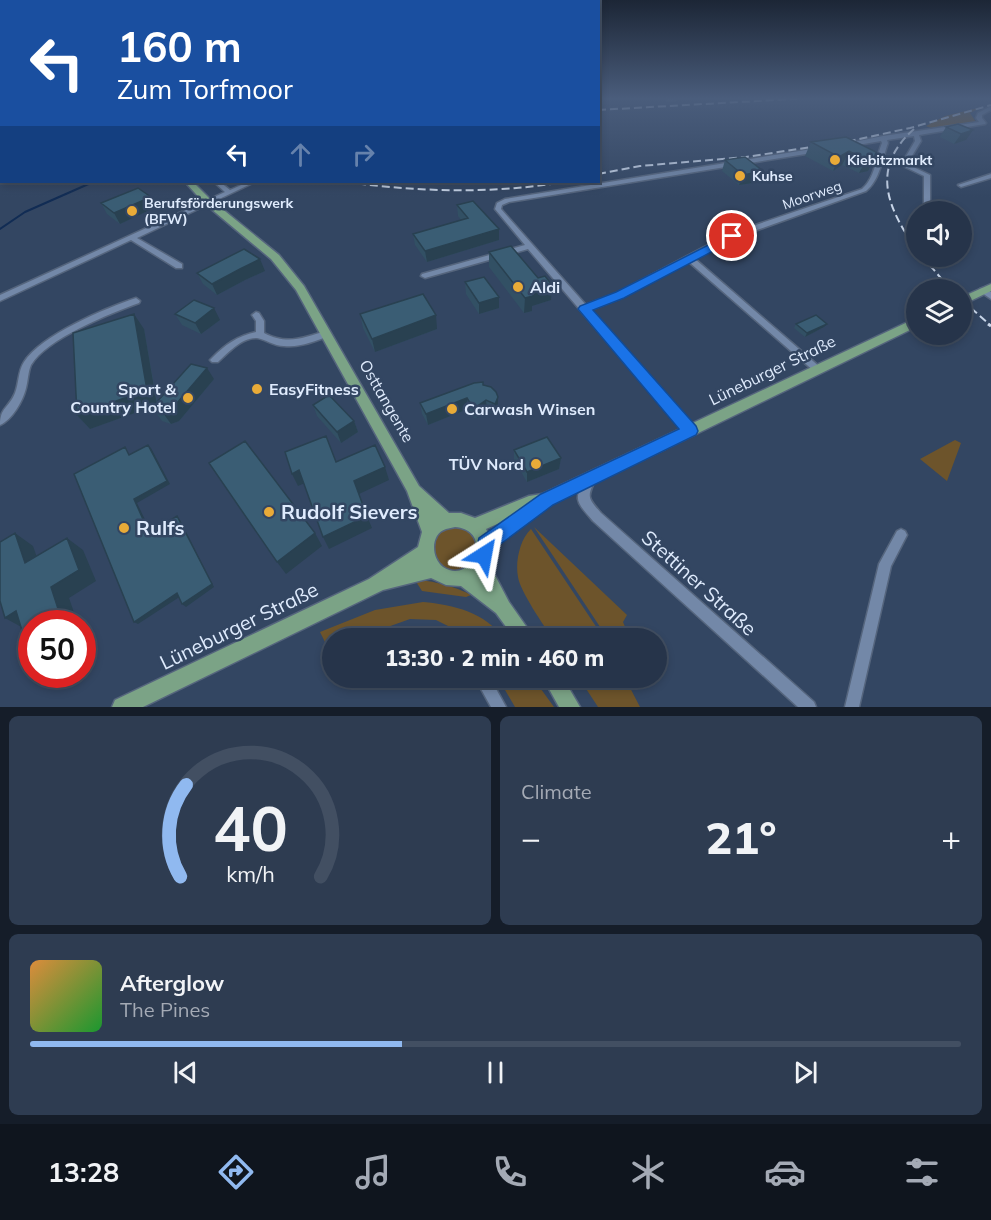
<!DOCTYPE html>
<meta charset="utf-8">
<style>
body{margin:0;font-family:Mulish,sans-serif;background:#2e3c51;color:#f1f3f6;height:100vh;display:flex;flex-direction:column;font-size:22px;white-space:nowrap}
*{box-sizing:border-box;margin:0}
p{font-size:20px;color:#a4aab5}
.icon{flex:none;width:33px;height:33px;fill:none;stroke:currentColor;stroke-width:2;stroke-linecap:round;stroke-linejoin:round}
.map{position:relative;height:707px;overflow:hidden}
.sheet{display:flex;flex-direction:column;gap:9px;padding:9px;background:#151d29;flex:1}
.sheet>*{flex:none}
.banner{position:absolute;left:0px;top:0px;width:600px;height:183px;box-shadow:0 3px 9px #0003,0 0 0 2px #424f62;background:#1a4fa0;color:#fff;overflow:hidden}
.buttons{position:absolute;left:906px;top:201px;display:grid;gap:12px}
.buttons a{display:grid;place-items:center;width:66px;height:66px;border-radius:50%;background:#26344a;box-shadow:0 3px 9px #0003,0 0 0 2px #424f62;font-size:30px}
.speed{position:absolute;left:18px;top:610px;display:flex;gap:12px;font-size:30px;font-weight:700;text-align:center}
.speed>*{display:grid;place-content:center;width:78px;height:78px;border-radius:50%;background:#26344a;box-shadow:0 3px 9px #0003,0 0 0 2px #424f62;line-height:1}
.speed .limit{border:9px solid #d22;background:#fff;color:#111}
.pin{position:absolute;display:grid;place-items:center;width:51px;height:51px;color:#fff;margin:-26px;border:3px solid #fff;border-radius:50%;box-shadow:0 2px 6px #0007}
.me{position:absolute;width:66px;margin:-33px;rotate:34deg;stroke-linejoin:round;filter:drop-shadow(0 0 4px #0008)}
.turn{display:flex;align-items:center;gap:21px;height:126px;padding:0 18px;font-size:27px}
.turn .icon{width:78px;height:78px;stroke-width:2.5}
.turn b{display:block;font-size:42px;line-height:51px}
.lanes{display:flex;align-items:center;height:57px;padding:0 18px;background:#0003;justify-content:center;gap:30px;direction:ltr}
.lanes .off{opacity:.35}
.big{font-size:45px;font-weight:800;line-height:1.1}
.sheet .widget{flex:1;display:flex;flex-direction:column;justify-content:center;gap:9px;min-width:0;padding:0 21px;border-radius:9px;background:#2e3c51}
.sheet .dial{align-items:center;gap:0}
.dial svg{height:156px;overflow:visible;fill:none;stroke:#424f62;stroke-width:7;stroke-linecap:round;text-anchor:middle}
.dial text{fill:#f1f3f6;stroke:none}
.song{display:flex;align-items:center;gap:18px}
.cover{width:72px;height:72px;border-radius:9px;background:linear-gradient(135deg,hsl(30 70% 55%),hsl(130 70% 35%))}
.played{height:6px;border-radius:3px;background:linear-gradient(90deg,#90b9f0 40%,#424f62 40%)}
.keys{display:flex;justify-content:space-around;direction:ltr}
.heat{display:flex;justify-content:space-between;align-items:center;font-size:33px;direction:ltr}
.sheet .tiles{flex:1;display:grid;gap:9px;grid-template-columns:1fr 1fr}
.widget:last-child{grid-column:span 2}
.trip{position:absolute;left:322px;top:628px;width:345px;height:60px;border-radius:30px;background:#26344a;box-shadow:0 3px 9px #0003,0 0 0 2px #424f62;font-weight:800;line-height:60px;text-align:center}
.tabs{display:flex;height:96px;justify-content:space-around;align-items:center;background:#0f151e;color:#a4aab5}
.tabs .icon{width:42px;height:42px}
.tabs .active{color:#90b9f0}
.tabs b{font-size:27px;color:#f1f3f6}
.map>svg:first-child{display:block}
</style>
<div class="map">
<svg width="991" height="707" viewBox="0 0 991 707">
<rect width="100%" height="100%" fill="#334662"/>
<!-- green -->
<path fill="#6d542b" d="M 982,107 L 970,113 L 976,122 L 931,128 L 926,126 L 945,116 Z
M 955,440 L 961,443 L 947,481 L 920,459 Z
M 534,527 L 627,615 L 623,622 L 630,639 L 608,639 Z
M433 549a22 22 0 1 1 44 0a22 22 0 1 1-44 0Z
M 531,529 L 599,631 L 603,639 L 553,639 C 544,626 520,591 518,577 C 515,562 520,539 531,529 Z
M 415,580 C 431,580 457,587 471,595 L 466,597 L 422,591 Z
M 423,602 C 454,605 485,612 504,639 L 468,639 L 464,634 L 436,620 L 410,619 L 354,639 L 333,639 L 333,648 L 329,650 L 320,632 L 375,610 Z
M 498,678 L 533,678 L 554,707 L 515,707 Z
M 579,678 L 625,678 L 640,707 L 598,707 Z"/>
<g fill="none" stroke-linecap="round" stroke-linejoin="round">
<!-- stream -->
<path stroke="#112c54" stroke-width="2" d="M 0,229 L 25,212 L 93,182"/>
<!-- minor casing -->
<g stroke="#55657d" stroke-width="3">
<path id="minor" d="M 663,98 L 679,98 C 675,101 667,101 663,98 Z
M 0,102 L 2,102 L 2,106 L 0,106 Z
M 991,106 L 991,110 L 982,115 L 982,118 L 986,123 L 985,124 L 919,135 L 921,141 L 907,164 L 930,175 L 930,212 L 924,212 L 924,176 L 901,165 L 915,141 L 914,136 L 887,140 L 888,143 C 882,159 880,180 866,191 L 735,238 L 695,259 L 821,368 L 823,370 L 821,372 L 815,372 L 689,262 L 623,297 L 590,310 L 694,428 L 695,431 L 694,434 L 690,435 L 686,434 L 528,249 L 425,278 L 421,276 L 422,274 L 525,245 L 495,209 L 497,203 L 505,199 L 818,148 L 821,150 L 818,152 L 509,202 L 502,205 L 501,209 L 586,305 L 617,293 L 729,234 L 862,189 C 875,178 876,158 882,143 L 881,141 L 846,147 L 844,146 L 844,144 L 883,136 L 979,122 L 976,118 L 978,113 Z
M 0,116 L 2,116 L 2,119 L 0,120 Z
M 0,132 L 2,133 L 2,137 L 0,136 Z
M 991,174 L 991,178 L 961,187 L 958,185 Z
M 214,182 L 220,182 L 230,190 L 248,182 L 255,182 L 137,238 L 182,264 L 182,268 L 176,268 L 131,240 L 0,301 L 0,295 L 225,192 Z
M 983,288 L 991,292 L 991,299 L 979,291 L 980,289 Z
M 136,298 L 140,301 L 139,303 C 111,313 46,339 31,365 C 28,372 28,381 26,388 C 23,401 12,420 0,425 C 0,407 9,408 15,393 C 19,383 18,371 24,362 C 41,335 106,308 136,298 Z
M 256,312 L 259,313 L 264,321 L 264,333 C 287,345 303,338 326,331 L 330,334 L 329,336 C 315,341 299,348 284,346 C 274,346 265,339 257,338 C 242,337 228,353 218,362 L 212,362 L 210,360 L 212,358 C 225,345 237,336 256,332 L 256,321 L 252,315 Z
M 591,473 L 595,475 L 596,478 C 587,497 587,497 601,513 L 814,702 L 816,707 L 798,707 L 593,521 C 574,499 574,500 587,475 Z
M 901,529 L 905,531 L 907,535 L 891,566 L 859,707 L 845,707 L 879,564 L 897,531 Z
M 475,678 L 490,678 L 506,707 L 491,707 Z"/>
</g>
<!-- major casing -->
<g stroke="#55657d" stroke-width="3">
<path id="major" d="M 185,182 L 193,182 L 210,199 L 279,255 L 304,286 L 419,486 L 449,513 L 461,513 L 475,518 L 529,496 L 542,494 L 912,320 L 916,319 L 916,327 L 552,504 L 492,548 L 489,564 L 509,602 L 535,639 L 515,639 L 496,613 L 461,586 L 446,585 L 431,578 L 383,590 L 143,707 L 112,707 L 115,700 L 369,579 L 418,547 L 422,532 L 407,491 L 296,290 L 271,259 L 204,203 ZM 504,521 L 488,533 L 486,529 ZM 455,527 C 495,530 472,586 443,567 C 431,558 430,534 446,529 C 449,528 452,528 455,527 Z
M 991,284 L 991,291 L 962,305 L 962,297 Z
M 543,678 L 563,678 L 580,707 L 559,707 Z"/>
</g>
<!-- minor -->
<use href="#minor" fill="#7388a8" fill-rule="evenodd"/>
<!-- major -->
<use href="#major" fill="#7ba386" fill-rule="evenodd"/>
<!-- rail-far1 -->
<path stroke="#c8d5e8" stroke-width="2" stroke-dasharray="8 4" stroke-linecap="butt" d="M 598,110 L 810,98
M 914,129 C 870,168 887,207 916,249
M 598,174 L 640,166 L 746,157 L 850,141 L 910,128 L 991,105
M 346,182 C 420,192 491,194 565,182
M 922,256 L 951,290
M 962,300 L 990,325"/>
<!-- rail -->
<path stroke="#c8d5e8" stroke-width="3" stroke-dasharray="13 7" stroke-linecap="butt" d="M 988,324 L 991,326"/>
</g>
<!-- wall -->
<path fill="#325064" d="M 958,124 L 966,140 L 954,144 L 940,137 L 946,127 Z
M 811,142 L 875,157 L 868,171 L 859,173 L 842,165 L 833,171 L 805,156 Z
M 725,160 L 759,182 L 739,185 L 722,171 Z
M 101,203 L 156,207 L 120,224 L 107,214 Z
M 457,205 L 499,229 L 499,240 L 427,262 L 415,245 L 413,234 L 461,220 L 458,216 Z
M 489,252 L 551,300 L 532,306 L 532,311 L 524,313 L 489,267 Z
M 265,271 L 245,280 L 217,295 L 203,284 L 197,273 Z
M 465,282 L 499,297 L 499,308 L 479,314 L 466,294 Z
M 175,314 L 220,320 L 201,334 L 182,325 Z
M 360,314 L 437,329 L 375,352 L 363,328 Z
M 796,324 L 827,324 L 824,327 L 805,337 L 794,328 Z
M 144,329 L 157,402 L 214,379 L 179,421 L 171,424 L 162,421 L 154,410 L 154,406 L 90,429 L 77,415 Z
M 483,385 L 498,408 L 495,415 L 487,411 L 477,418 L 472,417 L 468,409 L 428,425 L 422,414 L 420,403 Z
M 313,405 L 354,421 L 358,432 L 341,443 L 317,416 Z
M 514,450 L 561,458 L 559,469 L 527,482 L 514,460 Z"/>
<!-- shaded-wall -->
<path fill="#294151" d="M 973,130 L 966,140 L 954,144 L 961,134 Z
M 849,151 L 842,165 L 833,171 L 839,157 Z
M 875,157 L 868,171 L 859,173 L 866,160 Z
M 763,171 L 759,182 L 739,185 L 743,175 Z
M 151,197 L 156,207 L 120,224 L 114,213 Z
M 499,229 L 499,240 L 427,262 L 425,251 Z
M 260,259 L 265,271 L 245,280 L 217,295 L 212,284 L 240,269 Z
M 552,285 L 551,300 L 532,306 L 532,311 L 524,313 L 525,298 L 530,292 Z
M 499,297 L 499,308 L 479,314 L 479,303 Z
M 214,308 L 220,320 L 201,334 L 195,323 Z
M 134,314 L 144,329 L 157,405 L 90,429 L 77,415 Z
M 436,315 L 437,329 L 375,352 L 372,339 Z
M 827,324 L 824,327 L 805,337 L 807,333 Z
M 207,368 L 214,379 L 179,421 L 171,424 L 163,413 Z
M 498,397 L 498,408 L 495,415 L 495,404 Z
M 467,398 L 468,409 L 428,425 L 426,414 Z
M 486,400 L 487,411 L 477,418 L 476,407 Z
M 354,421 L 358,432 L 341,443 L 337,432 Z
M 148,445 L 151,448 L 170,484 L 137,503 L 153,536 L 149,533 L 134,499 Z
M 561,458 L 559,469 L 527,482 L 527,472 Z
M 385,467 L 389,480 L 359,494 L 354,481 Z
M 299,470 L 305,483 L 298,486 L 292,474 Z
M 177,516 L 180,520 L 214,587 L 186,607 L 182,604 Z
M 367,516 L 372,528 L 329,549 L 323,537 Z
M 15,533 L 33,546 L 43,575 L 25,563 Z
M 315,533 L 322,546 L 286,574 L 277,562 Z
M 67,538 L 83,550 L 96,581 L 69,598 L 78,624 L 63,624 L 51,587 Z
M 177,593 L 181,596 L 138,624 L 134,622 Z
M 16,611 L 25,629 L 5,618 Z
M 82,637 L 90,657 L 82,662 Z
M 39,675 L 64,675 L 55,681 Z"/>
<!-- building -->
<path fill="#3a5d74" stroke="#294151" stroke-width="1.5" d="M 958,124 L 973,130 L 961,134 L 946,127 Z
M 846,137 L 876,152 L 875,157 L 866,160 L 849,151 L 839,157 L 811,142 Z
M 745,157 L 763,171 L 743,175 L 725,160 Z
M 138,188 L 151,197 L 114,213 L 101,203 Z
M 473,201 L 499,229 L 425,251 L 413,234 L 468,218 L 457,205 Z
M 511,246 L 538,278 L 545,276 L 552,285 L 530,292 L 533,296 L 525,298 L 489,252 Z
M 244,249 L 260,259 L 240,269 L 212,284 L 197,273 Z
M 484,277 L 499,297 L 479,303 L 465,282 Z
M 423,294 L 436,315 L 372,339 L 360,314 Z
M 194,300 L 214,308 L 195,323 L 175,314 Z
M 134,314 L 147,390 L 77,415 L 73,333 Z
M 816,315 L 827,324 L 807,333 L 796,324 Z
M 191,364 L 207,368 L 171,410 L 163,413 L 154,410 L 154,405 Z
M 483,382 L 483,385 L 491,387 L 496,392 L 498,397 L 495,404 L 486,400 L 476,407 L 472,406 L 467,398 L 426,414 L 420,403 L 474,383 Z
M 329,395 L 354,421 L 337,432 L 313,405 Z
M 326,436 L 336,462 L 375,445 L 385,467 L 354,481 L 367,516 L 323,537 L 299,470 L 292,474 L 285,452 Z
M 547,437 L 561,458 L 527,472 L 514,450 Z
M 245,441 L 315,533 L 277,562 L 209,463 Z
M 148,445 L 167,481 L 134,499 L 149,533 L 177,516 L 212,584 L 182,604 L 177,593 L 134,622 L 74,474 L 125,447 L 129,455 Z
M 15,533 L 25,563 L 67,538 L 79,570 L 51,587 L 63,624 L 32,624 L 32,663 L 16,611 L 5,618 L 0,601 L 0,542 Z"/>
<!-- sky -->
<linearGradient id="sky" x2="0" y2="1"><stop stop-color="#1c2636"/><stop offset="0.5" stop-color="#4a5d7c"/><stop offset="1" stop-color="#4a5d7c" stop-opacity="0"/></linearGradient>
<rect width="991" height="197" fill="url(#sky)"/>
<!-- route -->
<path fill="#1a73e8" stroke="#114b97" stroke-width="1.5" d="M 732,233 L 736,234 L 736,239 L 624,298 L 593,310 L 696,426 L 698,431 L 696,435 L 553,505 L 494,549 L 491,562 L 484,564 L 478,562 L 475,555 L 479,538 L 541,494 L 679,429 L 578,309 L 580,306 L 616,292 Z"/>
<!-- markers -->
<g fill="#e9ab38" stroke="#334662" stroke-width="2">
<circle cx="835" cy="160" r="6"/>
<circle cx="740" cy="176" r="6"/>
<circle cx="132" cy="211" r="6"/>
<circle cx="518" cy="287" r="6"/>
<circle cx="257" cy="389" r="6"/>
<circle cx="188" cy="398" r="6"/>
<circle cx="452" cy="409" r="6"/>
<circle cx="536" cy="464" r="6"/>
<circle cx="269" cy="512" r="6"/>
<circle cx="124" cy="528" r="6"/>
</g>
<g text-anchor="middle" stroke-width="5" stroke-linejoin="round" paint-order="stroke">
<!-- far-poi labels -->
<g font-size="14" font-weight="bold" fill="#dfebfd" stroke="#334662" text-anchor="start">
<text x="847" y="165">Kiebitzmarkt</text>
<text x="752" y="181">Kuhse</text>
<text x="144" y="208">Berufsförderungswerk<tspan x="144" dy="16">(BFW)</tspan></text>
</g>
<!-- far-street labels -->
<g font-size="14" fill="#dfebfd" stroke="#334662">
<text transform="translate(812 195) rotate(-19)" y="5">Moorweg</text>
</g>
<!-- poi labels -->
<g font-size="16" font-weight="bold" fill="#dfebfd" stroke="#334662" text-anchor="start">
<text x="530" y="293">Aldi</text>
<text x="176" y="395" text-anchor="end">Sport &amp;<tspan x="176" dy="18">Country Hotel</tspan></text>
<text x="269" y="395">EasyFitness</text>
<text x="464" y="415">Carwash Winsen</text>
<text x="524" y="470" text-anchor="end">TÜV Nord</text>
</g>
<!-- street labels -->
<g font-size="16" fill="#dfebfd" stroke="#334662">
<text transform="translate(772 370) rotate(-26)" y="6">Lüneburger Straße</text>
<text transform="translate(387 401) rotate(60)" y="6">Osttangente</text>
</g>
<!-- near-poi labels -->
<g font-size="20" font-weight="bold" fill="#dfebfd" stroke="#334662" text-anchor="start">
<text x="281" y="519">Rudolf Sievers</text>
<text x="136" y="535">Rulfs</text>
</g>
<!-- near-street labels -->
<g font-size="20" fill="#dfebfd" stroke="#334662">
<text transform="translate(699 583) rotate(42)" y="7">Stettiner Straße</text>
<text transform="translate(239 626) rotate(-26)" y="7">Lüneburger Straße</text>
</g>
</g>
</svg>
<div class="buttons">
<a><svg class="icon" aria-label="sound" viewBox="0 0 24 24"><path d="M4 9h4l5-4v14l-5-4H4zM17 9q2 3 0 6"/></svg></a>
<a><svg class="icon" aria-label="layers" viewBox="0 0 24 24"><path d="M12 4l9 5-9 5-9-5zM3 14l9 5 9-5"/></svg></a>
</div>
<div class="speed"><div class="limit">50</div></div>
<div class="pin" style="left:732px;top:236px;background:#d93025"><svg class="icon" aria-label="arrive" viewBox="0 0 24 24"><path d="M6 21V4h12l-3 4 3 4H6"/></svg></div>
<svg class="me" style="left:484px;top:555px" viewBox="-20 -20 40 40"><path d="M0-17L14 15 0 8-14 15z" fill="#1a73e8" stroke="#fff" stroke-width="4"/></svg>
<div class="trip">13:30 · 2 min · 460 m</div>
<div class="banner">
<div class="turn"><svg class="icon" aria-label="left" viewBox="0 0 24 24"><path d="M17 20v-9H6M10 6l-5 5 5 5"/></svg><div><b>160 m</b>Zum Torfmoor</div></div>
<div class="lanes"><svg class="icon" aria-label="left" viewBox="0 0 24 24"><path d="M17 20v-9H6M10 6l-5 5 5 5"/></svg><svg class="icon off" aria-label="ahead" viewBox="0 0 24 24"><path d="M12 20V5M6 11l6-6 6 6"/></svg><svg class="icon off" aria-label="right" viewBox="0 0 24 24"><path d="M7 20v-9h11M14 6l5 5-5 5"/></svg></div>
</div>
</div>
<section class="sheet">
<div class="tiles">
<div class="widget dial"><svg viewBox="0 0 100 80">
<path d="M14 69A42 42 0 1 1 86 69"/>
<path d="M14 69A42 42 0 0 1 17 22" stroke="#90b9f0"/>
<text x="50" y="56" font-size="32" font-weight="700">40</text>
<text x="50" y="72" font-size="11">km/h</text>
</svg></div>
<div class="widget"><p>Climate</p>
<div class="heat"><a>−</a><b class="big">21°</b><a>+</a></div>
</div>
<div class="widget">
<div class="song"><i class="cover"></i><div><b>Afterglow</b><p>The Pines</p></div></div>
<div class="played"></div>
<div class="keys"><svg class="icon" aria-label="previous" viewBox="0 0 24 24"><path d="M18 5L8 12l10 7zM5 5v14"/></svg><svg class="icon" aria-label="pause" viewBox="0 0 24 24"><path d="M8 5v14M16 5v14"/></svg><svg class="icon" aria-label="next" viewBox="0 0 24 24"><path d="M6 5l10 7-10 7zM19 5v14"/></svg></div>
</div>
</div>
</section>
<nav class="tabs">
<b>13:28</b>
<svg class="icon active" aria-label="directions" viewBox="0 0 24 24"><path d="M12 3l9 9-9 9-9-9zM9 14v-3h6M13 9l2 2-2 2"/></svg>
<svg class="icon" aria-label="music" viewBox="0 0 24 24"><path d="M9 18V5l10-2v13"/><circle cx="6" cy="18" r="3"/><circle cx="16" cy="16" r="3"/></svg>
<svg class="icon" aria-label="phone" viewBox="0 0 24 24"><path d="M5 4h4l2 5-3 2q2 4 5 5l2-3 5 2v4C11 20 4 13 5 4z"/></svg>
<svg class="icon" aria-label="climate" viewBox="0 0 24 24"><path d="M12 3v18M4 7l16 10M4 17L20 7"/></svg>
<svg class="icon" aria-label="car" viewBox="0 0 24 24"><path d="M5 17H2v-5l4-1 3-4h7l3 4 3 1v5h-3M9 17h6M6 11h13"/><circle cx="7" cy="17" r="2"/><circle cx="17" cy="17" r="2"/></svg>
<svg class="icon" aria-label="filters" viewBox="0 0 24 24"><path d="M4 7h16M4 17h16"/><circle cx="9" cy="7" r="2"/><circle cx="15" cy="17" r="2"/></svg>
</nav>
